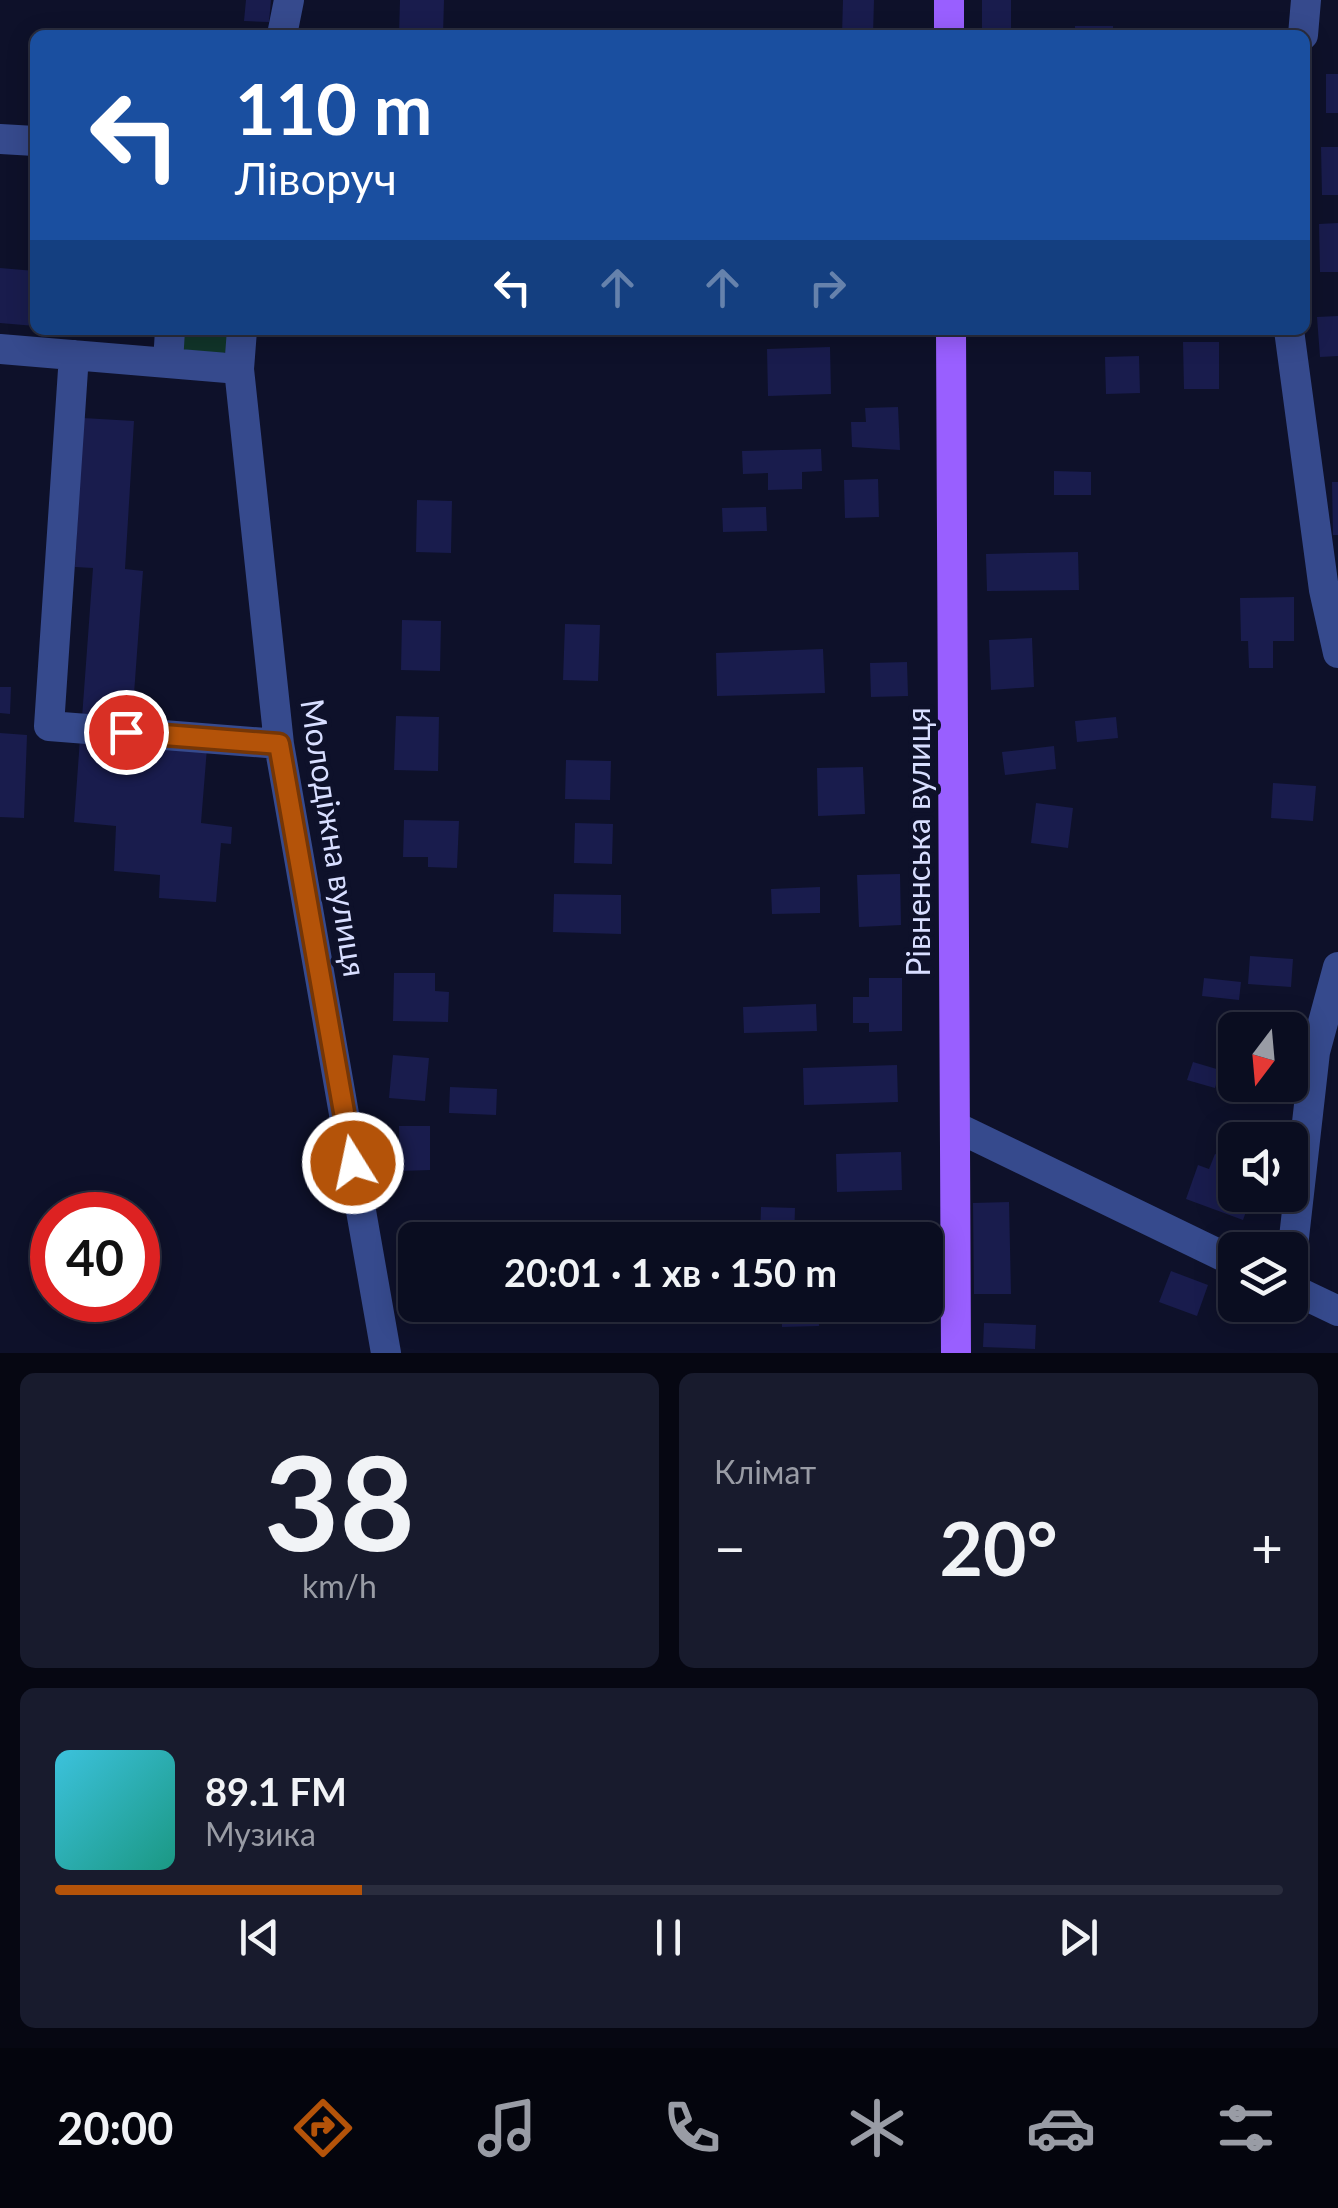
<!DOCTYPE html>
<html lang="uk">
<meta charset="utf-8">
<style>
body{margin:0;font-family:Lato,sans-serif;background:#181b2d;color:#f1f3f6;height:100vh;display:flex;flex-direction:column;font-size:38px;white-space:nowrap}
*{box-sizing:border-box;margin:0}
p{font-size:32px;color:#999ca5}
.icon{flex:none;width:55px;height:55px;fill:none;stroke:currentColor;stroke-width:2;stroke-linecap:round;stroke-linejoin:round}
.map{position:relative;height:1353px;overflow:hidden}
.sheet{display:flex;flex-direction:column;gap:20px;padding:20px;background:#060712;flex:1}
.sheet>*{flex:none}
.top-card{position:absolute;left:30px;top:30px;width:1280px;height:305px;border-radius:15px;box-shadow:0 5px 25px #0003,0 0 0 2px #2a2d3e;background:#1a4fa0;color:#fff;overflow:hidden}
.needle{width:65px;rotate:196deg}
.fabs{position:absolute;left:1218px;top:1012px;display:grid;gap:20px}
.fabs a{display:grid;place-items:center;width:90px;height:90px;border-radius:15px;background:#0a0d20;box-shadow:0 5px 25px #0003,0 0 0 2px #2a2d3e;font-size:50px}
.speed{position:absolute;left:30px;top:1192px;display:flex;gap:20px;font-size:50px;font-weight:700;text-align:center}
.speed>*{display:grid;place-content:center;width:130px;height:130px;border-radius:50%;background:#0a0d20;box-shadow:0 5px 25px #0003,0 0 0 2px #2a2d3e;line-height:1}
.speed .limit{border:15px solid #d22;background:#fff;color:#111}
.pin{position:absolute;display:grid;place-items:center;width:85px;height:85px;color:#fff;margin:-42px;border:5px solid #fff;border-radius:50%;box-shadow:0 2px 10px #0007}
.me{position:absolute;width:110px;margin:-55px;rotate:350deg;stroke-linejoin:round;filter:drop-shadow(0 0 8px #0008)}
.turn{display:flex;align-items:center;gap:35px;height:210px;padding:0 40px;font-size:45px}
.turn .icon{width:130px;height:130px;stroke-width:2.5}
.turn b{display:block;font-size:70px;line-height:85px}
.lanes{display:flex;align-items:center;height:95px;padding:0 40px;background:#0003;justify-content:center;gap:50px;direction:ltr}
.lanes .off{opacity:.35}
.big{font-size:75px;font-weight:700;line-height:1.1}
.sheet .widget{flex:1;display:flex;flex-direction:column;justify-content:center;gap:15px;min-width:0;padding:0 35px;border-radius:15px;background:#181b2d}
.sheet .dial{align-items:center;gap:0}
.dial b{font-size:130px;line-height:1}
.song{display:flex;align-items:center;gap:30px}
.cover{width:120px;height:120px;border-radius:15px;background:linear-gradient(135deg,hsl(190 70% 55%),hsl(170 70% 35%))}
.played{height:10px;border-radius:5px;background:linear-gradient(90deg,#b45309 25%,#2a2d3e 25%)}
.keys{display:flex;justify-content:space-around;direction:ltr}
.heat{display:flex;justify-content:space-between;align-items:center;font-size:55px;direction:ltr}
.sheet .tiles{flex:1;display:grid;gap:20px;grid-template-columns:1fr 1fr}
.widget:last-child{grid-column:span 2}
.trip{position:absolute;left:398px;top:1222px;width:545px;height:100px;border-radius:15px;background:#0a0d20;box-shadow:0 5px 25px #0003,0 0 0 2px #2a2d3e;font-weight:700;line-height:100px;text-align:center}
.tabs{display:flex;height:160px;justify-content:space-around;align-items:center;background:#04050d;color:#999ca5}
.tabs .icon{width:70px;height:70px}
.tabs .active{color:#b45309}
.tabs b{font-size:45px;color:#f1f3f6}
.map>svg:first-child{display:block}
</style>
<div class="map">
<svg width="1338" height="1353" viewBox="0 0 1338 1353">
<rect width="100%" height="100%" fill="#0e112a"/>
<!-- green -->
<path fill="#11352a" d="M 182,330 L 228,330 L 226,352 L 214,357 L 183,351 Z"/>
<!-- building -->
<path fill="#191c4d" d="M 246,0 L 271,0 L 269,22 L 244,21 Z
M 400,0 L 444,0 L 443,35 L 399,35 Z
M 843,0 L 874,0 L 873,35 L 842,35 Z
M 982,0 L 1011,0 L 1011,35 L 982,35 Z
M 1075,26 L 1113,26 L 1113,35 L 1075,35 Z
M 1326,74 L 1338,74 L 1338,113 L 1326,113 Z
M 1321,147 L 1338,147 L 1338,195 L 1322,195 Z
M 1338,223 L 1338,272 L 1320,272 L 1319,224 Z
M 0,268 L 35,271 L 35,326 L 0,323 Z
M 1338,316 L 1338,356 L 1320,357 L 1317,317 Z
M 1183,342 L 1219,342 L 1219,389 L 1184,389 Z
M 830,347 L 831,394 L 768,396 L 767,349 Z
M 1139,356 L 1140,393 L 1106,394 L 1105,357 Z
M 898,407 L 900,450 L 852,447 L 851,422 L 866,422 L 865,408 Z
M 83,418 L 134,421 L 125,569 L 143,571 L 132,721 L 82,718 L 93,568 L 75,567 Z
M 821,449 L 822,471 L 802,472 L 802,489 L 768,490 L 768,473 L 743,474 L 742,451 Z
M 1054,471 L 1091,472 L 1091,495 L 1054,495 Z
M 878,479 L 879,517 L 845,518 L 844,480 Z
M 1332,482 L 1338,482 L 1338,535 L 1333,535 Z
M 417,500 L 452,501 L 451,553 L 416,552 Z
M 766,507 L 767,531 L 723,532 L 722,508 Z
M 1078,552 L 1079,590 L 987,591 L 986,554 Z
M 1294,597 L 1294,641 L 1273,641 L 1273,668 L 1249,668 L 1248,641 L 1241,641 L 1240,598 Z
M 402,620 L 441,621 L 440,671 L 401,670 Z
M 565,624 L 600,625 L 598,681 L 563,680 Z
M 1032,638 L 1034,687 L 991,690 L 989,640 Z
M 823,649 L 825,693 L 717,696 L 716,653 Z
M 907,662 L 908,696 L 871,697 L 870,663 Z
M 0,687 L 11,687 L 10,714 L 0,713 Z
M 396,716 L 439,717 L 438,771 L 394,770 Z
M 1116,717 L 1118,738 L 1077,742 L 1075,721 Z
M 0,733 L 27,735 L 24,818 L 0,817 Z
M 80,739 L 207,748 L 201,823 L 232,827 L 231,844 L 221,843 L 216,902 L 159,898 L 160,875 L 114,871 L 116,826 L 74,822 Z
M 1054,746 L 1056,769 L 1005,775 L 1002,752 Z
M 566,760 L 611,761 L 610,800 L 565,799 Z
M 863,767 L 865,814 L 818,816 L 817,768 Z
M 1273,783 L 1316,786 L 1313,821 L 1271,818 Z
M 1036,803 L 1073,808 L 1068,848 L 1031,843 Z
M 404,820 L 459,821 L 457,868 L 428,867 L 428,857 L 403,857 Z
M 575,823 L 613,824 L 612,864 L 574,863 Z
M 900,874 L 901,925 L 859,927 L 857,875 Z
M 820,887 L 820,913 L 772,914 L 771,889 Z
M 554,894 L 621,895 L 621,934 L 553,932 Z
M 1250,956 L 1293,959 L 1291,987 L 1248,984 Z
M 394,973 L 435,973 L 435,991 L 449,992 L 448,1022 L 393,1021 Z
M 869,978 L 902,978 L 902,1031 L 869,1032 L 869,1023 L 853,1023 L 853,997 L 869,997 Z
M 1204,978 L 1241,982 L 1239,1000 L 1202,996 Z
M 816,1004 L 817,1031 L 744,1033 L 743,1007 Z
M 393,1055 L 429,1058 L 425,1101 L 389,1098 Z
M 1193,1062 L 1220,1070 L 1215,1088 L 1187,1080 Z
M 897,1065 L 898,1102 L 804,1105 L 803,1068 Z
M 450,1087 L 497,1089 L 496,1115 L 449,1113 Z
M 399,1126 L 430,1126 L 430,1170 L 400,1171 Z
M 901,1152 L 902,1190 L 837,1192 L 836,1154 Z
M 1215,1154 L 1235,1161 L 1235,1195 L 1252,1195 L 1243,1220 L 1186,1199 L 1198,1165 L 1209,1169 Z
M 1009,1202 L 1011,1294 L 974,1294 L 973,1203 Z
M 761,1207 L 795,1208 L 794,1240 L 760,1239 Z
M 431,1225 L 475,1230 L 474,1240 L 430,1240 Z
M 853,1229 L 905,1230 L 905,1240 L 853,1240 Z
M 1171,1271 L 1208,1285 L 1197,1316 L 1159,1302 Z
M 461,1305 L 498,1305 L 498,1319 L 461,1319 Z
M 781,1305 L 818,1305 L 819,1326 L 782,1327 Z
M 984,1323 L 1036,1325 L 1035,1349 L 983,1347 Z"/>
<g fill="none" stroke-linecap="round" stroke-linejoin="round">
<!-- minor -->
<path stroke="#364a8d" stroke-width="30" d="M 282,35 L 289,0
M 1303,35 L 1306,0
M 0,139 L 35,141
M 242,330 L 239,369 L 279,744 L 386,1353
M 1289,330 L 1324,590 L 1338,653
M 0,349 L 239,369
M 74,355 L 49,726 L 279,744
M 168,363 L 170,330
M 956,1127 L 1235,1262
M 1290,1273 L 1315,1052 L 1338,967
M 1290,1288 L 1338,1311"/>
<!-- major -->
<path stroke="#995fff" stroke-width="30" d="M 949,0 L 949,35
M 951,330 L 956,1353"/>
</g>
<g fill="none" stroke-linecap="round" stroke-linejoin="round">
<!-- route casing -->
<g stroke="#753606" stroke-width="25">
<path id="route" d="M 126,732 L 279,744 L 353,1163"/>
</g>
<!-- route -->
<use href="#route" stroke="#b45309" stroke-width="18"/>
</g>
<g text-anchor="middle" stroke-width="10" stroke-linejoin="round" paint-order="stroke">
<!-- street labels -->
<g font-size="32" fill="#d8deff" stroke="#0e112a">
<text transform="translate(333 838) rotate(81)" y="11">Молодіжна вулиця</text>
<text transform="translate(919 842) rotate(-90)" y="11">Рівненська вулиця</text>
</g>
</g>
</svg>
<div class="fabs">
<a><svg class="needle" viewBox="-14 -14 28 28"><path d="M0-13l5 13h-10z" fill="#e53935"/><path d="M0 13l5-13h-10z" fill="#999ca5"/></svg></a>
<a><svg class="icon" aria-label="sound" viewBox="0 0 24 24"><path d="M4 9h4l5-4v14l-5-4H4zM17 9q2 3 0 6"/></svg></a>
<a><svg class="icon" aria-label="layers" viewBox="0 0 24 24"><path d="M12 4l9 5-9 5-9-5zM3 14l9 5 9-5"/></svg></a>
</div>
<div class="speed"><div class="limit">40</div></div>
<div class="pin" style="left:126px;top:732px;background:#d93025"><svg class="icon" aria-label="arrive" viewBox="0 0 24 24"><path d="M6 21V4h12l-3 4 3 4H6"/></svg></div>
<svg class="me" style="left:353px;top:1163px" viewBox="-20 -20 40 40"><circle r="17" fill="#b45309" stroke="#fff" stroke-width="3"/><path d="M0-11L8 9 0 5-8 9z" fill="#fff"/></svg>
<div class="trip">20:01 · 1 хв · 150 m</div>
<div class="top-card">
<div class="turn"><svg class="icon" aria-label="left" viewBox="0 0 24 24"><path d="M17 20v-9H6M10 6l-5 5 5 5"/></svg><div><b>110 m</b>Ліворуч</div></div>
<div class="lanes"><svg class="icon" aria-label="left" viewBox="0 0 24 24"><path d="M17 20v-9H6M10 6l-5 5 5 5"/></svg><svg class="icon off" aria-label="ahead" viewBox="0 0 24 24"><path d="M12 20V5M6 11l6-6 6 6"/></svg><svg class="icon off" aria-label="ahead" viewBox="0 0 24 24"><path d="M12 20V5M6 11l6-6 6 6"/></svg><svg class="icon off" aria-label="right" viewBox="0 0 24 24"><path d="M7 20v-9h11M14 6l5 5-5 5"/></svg></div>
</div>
</div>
<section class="sheet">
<div class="tiles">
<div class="widget dial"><b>38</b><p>km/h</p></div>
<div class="widget"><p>Клімат</p>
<div class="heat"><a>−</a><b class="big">20°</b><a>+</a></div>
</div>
<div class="widget">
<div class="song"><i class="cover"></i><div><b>89.1 FM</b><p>Музика</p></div></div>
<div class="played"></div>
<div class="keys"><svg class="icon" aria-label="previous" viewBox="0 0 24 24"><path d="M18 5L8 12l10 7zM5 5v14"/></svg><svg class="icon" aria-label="pause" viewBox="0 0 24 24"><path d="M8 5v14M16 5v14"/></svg><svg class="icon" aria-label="next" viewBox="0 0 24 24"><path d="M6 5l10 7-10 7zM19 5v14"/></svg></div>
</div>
</div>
</section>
<nav class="tabs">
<b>20:00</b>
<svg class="icon active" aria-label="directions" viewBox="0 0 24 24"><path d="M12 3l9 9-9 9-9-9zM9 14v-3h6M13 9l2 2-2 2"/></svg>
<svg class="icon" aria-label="music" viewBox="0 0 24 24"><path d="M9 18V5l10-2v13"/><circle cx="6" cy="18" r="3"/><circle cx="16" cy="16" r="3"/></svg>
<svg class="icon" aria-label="phone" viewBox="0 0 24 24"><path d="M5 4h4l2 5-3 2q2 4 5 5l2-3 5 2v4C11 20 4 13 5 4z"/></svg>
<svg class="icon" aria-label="climate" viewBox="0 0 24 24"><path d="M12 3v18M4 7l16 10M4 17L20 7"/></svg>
<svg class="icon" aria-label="car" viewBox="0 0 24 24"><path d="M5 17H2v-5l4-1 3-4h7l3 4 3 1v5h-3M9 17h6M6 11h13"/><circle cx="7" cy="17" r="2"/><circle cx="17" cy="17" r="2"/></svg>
<svg class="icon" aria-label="filters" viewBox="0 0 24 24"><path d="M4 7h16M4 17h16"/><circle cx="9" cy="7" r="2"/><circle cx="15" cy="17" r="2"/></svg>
</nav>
